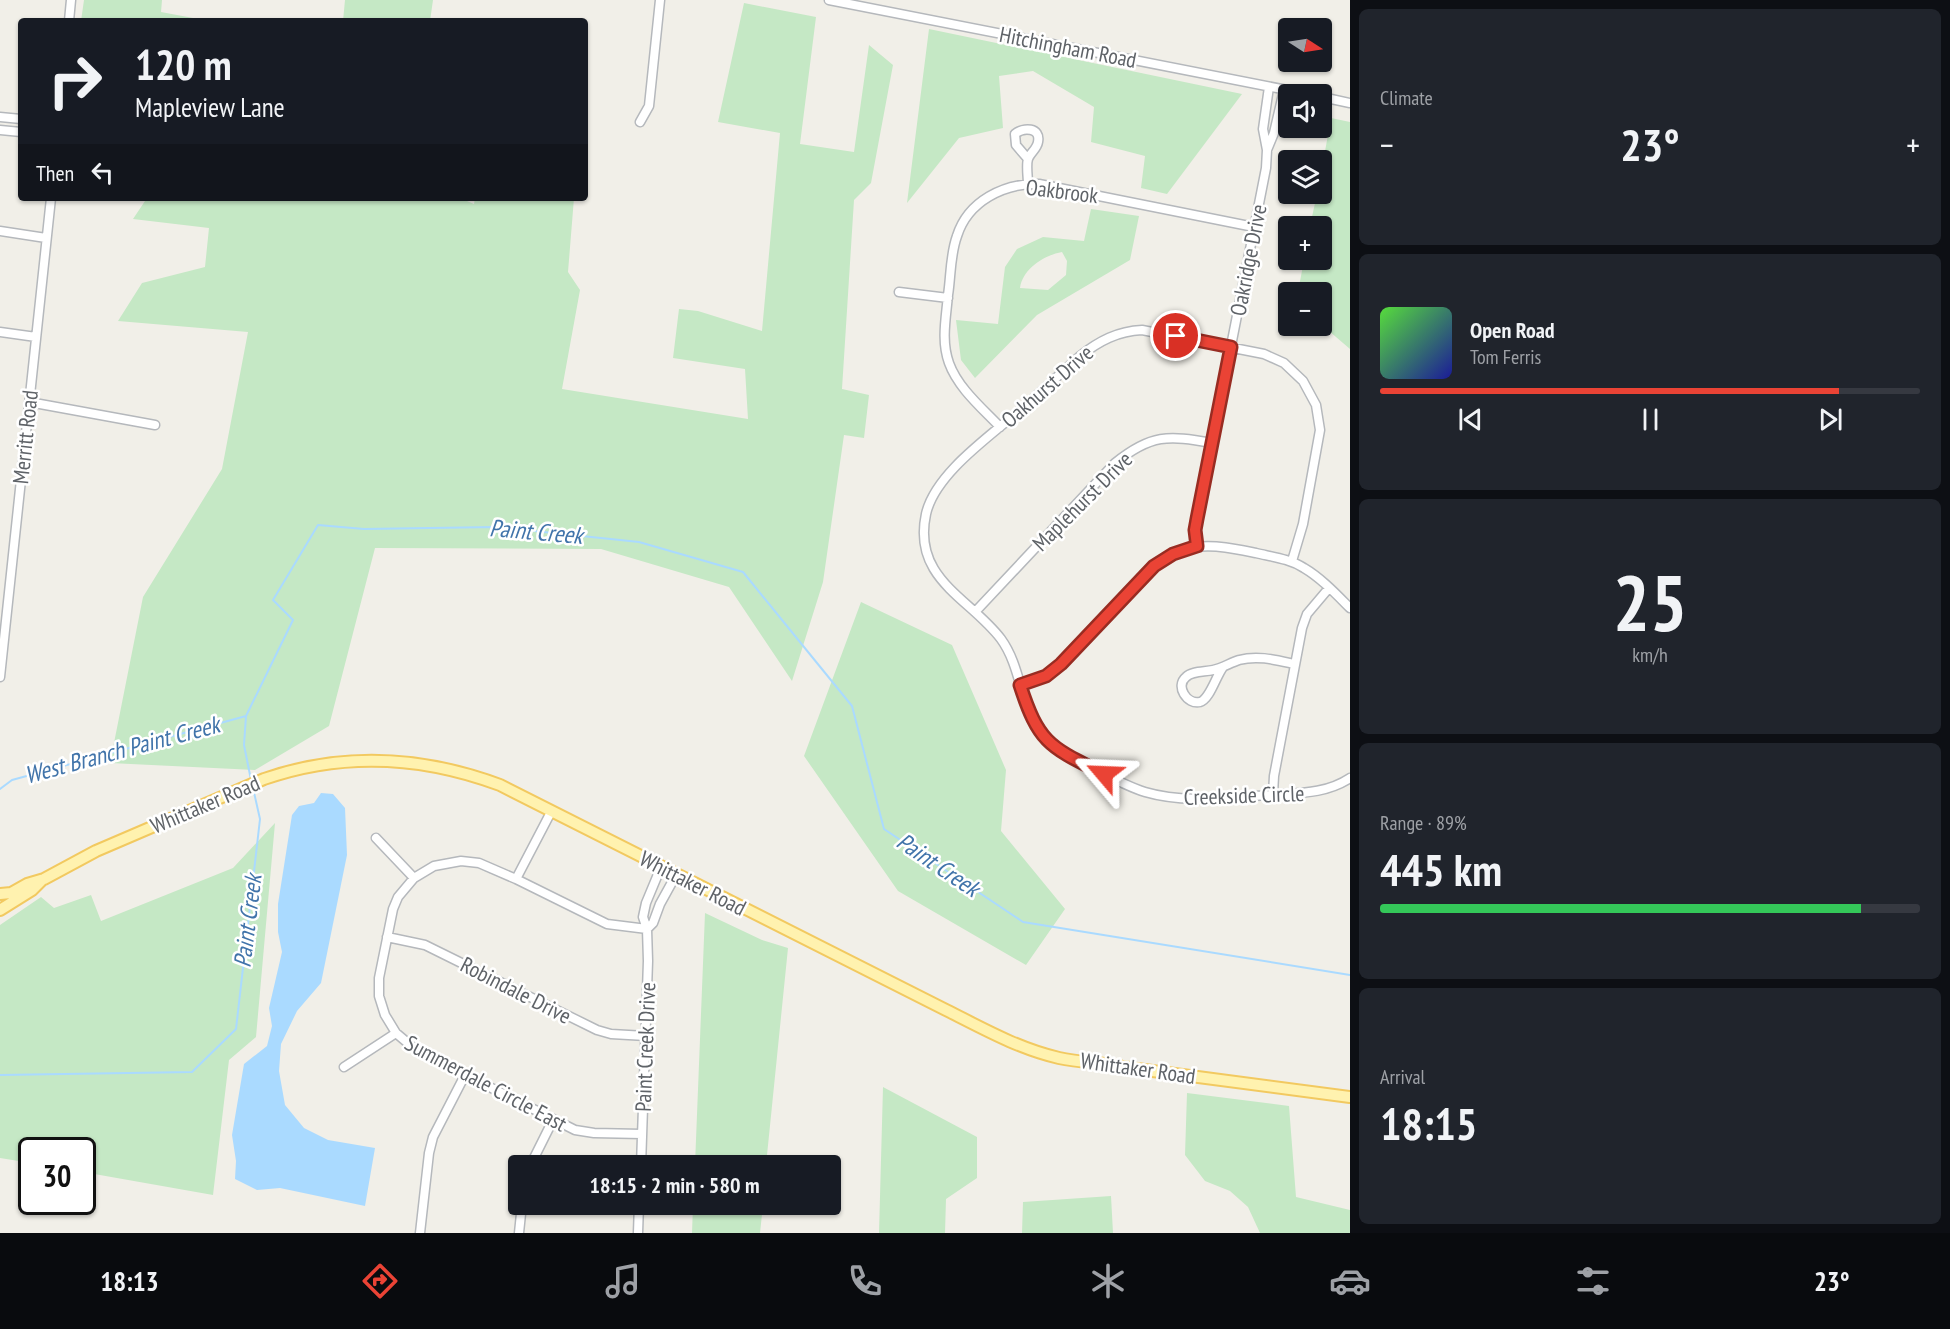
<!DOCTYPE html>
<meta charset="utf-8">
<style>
body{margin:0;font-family:"PT Sans Narrow",sans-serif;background:#20242c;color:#f1f3f6;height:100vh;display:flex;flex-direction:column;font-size:22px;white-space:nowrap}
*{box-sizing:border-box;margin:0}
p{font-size:20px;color:#9ea1a6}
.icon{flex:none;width:33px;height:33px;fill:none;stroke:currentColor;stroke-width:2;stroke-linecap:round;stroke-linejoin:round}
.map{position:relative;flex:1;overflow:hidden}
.details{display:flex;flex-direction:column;gap:9px;padding:9px;background:#0d0f14;width:600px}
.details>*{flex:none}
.hud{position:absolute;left:18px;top:18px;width:570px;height:183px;border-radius:6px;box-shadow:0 2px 4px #0004;background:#171b24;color:#f1f3f6;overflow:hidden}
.needle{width:39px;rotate:102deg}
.fabs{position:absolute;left:1278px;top:18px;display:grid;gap:12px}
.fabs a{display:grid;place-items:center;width:54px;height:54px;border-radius:6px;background:#171b24;box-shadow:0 2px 4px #0004;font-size:30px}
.speed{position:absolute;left:18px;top:1137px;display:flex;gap:12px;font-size:30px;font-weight:700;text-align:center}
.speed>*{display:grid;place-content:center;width:78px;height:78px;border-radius:50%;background:#171b24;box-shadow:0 2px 4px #0004;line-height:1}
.speed .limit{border:3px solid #111;border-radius:9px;background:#fff;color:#111}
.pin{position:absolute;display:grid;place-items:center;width:51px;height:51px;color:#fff;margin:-26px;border:3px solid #fff;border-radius:50%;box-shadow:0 2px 6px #0007}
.me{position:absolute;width:66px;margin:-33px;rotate:296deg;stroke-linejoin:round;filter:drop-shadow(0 0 4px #0008)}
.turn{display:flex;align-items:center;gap:21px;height:126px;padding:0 18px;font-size:27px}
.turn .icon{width:78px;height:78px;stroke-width:2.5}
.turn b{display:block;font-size:42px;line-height:51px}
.then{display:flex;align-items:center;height:57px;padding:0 18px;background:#0003;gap:12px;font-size:22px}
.big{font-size:45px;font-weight:800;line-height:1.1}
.details .widget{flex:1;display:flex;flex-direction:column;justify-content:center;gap:9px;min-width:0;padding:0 21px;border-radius:9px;background:#20242c}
.details .dial{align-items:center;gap:0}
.dial b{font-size:78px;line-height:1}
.song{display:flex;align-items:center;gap:18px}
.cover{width:72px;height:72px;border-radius:9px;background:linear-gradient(135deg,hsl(110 70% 55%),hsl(240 70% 35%))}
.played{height:6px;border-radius:3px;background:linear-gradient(90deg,#ea4335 85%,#363941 85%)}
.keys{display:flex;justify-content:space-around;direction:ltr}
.heat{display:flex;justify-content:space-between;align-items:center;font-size:33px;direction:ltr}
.charge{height:9px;border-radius:4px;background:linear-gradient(90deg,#34c759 89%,#363941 0)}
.trip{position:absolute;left:508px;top:1155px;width:333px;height:60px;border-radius:6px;background:#171b24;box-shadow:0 2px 4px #0004;font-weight:800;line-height:60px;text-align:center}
.tabs{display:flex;height:96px;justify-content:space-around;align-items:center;background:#090b0e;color:#9ea1a6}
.tabs .icon{width:42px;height:42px}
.tabs .current{color:#ea4335}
.tabs b{font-size:27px;color:#f1f3f6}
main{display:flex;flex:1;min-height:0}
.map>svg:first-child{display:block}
</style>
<main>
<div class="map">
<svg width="1350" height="1233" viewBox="0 0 1350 1233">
<rect width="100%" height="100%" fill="#f1efe8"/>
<!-- green -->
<path fill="#c5e8c5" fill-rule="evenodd" d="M 84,0 L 162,0 L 161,12 L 209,21 L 81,21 Z
M 345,0 L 433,0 L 430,21 L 343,21 Z
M 744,3 L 816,17 L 800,144 L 854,152 L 869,45 L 893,65 L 871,183 L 854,200 L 842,389 L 869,395 L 864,438 L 844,435 L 823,582 L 792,681 L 729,587 L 601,549 L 375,548 L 329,726 L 255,770 L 110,763 L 143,597 L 222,469 L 248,332 L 118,321 L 142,283 L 205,267 L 209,228 L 133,219 L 147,198 L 460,198 L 474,204 L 475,198 L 574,198 L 568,272 L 580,290 L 562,389 L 748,419 L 745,369 L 673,358 L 679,309 L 698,311 L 762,331 L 780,133 L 718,122 Z
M 929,29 L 1242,94 L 1167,194 L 1141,188 L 1145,156 L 1091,142 L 1094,107 L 1033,71 L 999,76 L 1003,128 L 959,138 L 907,203 Z
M 1331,118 L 1350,122 L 1350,349 L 1322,325 L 1322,292 L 1298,292 L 1304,260 L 1322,260 L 1322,226 L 1310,226 L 1317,194 L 1322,194 L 1322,168 Z
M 1091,209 L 1139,216 L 1130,260 L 1037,315 L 975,378 L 961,360 L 956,320 L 998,324 L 1005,267 L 1017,249 L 1043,237 L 1084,241 ZM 1062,252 L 1067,261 L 1066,275 L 1048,290 L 1020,288 C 1023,268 1045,255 1062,252 Z
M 861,602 L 952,645 L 1006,770 L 1001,831 L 1065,909 L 1026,965 L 898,891 L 804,756 Z
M 275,823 L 256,1037 L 229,1060 L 213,1195 L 83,1172 L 82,1150 L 32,1150 L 31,1163 L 0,1158 L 0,925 L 41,897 L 54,908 L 91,895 L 101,921 L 233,868 Z
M 705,913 L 762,940 L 788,948 L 766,1165 L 695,1165 Z
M 883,1087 L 977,1137 L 977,1178 L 946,1199 L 945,1233 L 879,1233 Z
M 1187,1093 L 1289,1106 L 1296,1197 L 1350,1210 L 1350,1233 L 1260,1233 L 1248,1207 L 1230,1191 L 1205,1181 L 1185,1155 Z
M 1111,1196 L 1113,1233 L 1022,1233 L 1023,1202 Z
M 693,1205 L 763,1205 L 760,1233 L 692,1233 Z"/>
<!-- water -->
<path fill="#aadaff" d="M 321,793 L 333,794 L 345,808 L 347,855 L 321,983 L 297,1011 L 281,1044 L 279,1071 L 285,1105 L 304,1128 L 328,1140 L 375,1148 L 365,1206 L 280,1188 L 257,1190 L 235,1179 L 236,1161 L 232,1135 L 244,1064 L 267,1046 L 272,1026 L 269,1008 L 282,952 L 278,932 L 278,904 L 292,815 L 299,806 L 314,803 Z"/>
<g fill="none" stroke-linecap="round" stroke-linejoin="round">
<!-- stream -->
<path stroke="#aadaff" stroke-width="2" d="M 251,780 L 244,745 L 246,716 L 293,620 L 273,600 L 318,525 L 364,529 L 495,527 L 639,542 L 743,572 L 852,706 L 884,829 L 1023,922 L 1350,975
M 0,789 L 12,780 L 246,716
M 0,1075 L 192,1072 L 236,1029 L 260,819 L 253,788"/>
<!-- minor casing -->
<g stroke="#b5b8bc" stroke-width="11">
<path id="minor" d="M 829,0 L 1307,94
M 69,21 L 71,0
M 1269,87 L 1263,129 L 1267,150 L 1274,133 L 1284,90
M 1322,97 L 1350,103
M 0,117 L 21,119
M 640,122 L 649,106 L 660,0
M 0,130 L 21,132
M 1028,159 L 1016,145 L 1015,134 C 1023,127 1041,127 1038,142 C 1037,149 1030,153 1028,159 C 1026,165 1028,177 1028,184
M 0,231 L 46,238
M 899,292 L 948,298
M 0,332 L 36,337
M 29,402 L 155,425
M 1000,427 C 982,408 958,388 949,363 C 941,341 946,318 948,295 C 951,276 950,255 957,236 C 968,201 1004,183 1039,184 L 1254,227
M 1197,546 L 1195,530 L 1197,519 L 1266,168 L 1267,150
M 1292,561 L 1303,524 L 1320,430 L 1316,405 L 1303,381 L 1284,363 L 1264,354 L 1142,330 C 1118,331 1099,341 1080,356 C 1060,374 1040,393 1019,411 C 989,437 935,474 926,514 C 912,579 970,598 1001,639 C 1022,668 1020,707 1042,735 C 1055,751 1073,759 1091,767 C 1108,776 1126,786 1145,792 C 1186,804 1229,797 1271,795 C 1298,793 1326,794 1350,778
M 975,612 L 1115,463 C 1151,434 1168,435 1212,443
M 1223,667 C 1216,676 1210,699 1200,702 C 1187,705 1175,686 1186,677 C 1192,671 1204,672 1213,670 C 1222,668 1230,663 1239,660 C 1258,655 1276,660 1294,664
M 0,677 L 51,198
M 1020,685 L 1046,676 L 1055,670 L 1154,566 C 1190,539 1215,545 1256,553 C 1273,557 1290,559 1304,568 C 1321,578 1336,594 1350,608
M 1273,794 L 1274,776 L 1302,628 L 1307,614 L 1329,588
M 376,838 L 414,878
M 516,879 L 551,812
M 647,929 L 653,923 L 660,904 L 676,875
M 387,937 L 425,945 L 597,1030 L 611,1034 L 646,1036
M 344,1067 L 396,1033
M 642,1134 L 594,1133 L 575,1130 L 416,1050 L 396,1033 L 385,1015 L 379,996 L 379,978 L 393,909 L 398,897 L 414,878 L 434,866 L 461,861 L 479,863 L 516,879 L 607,924 L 647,929
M 530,1166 L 553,1120
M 641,1166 L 648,961 L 647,929 L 643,917 L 646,903 L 661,867
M 420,1233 L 429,1153 L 433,1137 L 465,1075
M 519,1233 L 522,1204
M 638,1233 L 639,1204"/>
</g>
<!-- major casing -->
<g stroke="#f2c960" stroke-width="14">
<path id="major" d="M 0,894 L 11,893 L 27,884 L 44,879 L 96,851 L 264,779 C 342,752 422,756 500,785 L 946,1010 C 982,1028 1019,1049 1059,1058 C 1078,1062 1099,1063 1119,1066 L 1122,1067 L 1350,1097
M 0,910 L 32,890 L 41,881"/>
</g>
<!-- minor -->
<use href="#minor" stroke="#fff" stroke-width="8"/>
<!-- major -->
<use href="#major" stroke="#fff2af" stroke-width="10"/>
</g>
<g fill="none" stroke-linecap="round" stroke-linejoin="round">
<!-- route casing -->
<g stroke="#982c22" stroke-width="15">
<path id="route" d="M 1104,774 C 1050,747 1039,744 1020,685 L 1046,676 L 1061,664 L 1154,566 L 1173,554 L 1197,546 L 1195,530 L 1197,519 L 1231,347 L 1176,336"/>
</g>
<!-- route -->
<use href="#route" stroke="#ea4335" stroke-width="10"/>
</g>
<g text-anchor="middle" stroke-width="5" stroke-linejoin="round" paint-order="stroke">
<!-- street labels -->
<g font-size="22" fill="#5f6368" stroke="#fff">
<text transform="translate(1068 47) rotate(11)" y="8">Hitchingham Road</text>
<text transform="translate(1062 191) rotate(7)" y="8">Oakbrook</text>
<text transform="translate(1248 260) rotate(-79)" y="8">Oakridge Drive</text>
<text transform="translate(1047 386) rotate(-41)" y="8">Oakhurst Drive</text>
<text transform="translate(25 437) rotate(-84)" y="8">Merritt Road</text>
<text transform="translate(1082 501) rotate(-45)" y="8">Maplehurst Drive</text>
<text transform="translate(1244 795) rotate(-2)" y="8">Creekside Circle</text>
<text transform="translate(205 804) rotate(-23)" y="8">Whittaker Road</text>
<text transform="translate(693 883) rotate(27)" y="8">Whittaker Road</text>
<text transform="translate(516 990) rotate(27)" y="8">Robindale Drive</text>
<text transform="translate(645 1047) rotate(-88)" y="8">Paint Creek Drive</text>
<text transform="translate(1138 1068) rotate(8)" y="8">Whittaker Road</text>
<text transform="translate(486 1083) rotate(28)" y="8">Summerdale Circle East</text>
</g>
<!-- water labels -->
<g font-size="24" font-style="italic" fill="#4174aa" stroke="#fff">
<text transform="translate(536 532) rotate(5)" y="8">Paint Creek</text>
<text transform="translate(122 750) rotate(-15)" y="8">West Branch Paint Creek</text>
<text transform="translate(938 865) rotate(34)" y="8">Paint Creek</text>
<text transform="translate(248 921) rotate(-83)" y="8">Paint Creek</text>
</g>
</g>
</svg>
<div class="fabs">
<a><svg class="needle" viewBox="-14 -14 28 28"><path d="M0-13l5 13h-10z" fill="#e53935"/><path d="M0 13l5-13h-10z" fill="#9ea1a6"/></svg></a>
<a><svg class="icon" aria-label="sound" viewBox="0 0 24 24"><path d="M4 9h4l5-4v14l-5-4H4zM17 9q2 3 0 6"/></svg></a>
<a><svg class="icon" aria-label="layers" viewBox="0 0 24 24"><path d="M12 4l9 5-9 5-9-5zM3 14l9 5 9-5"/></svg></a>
<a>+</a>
<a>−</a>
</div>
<div class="speed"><div class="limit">30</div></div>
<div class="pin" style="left:1176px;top:336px;background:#d93025"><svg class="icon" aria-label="arrive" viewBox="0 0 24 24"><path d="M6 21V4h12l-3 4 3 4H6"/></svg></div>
<svg class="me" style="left:1104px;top:774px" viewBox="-20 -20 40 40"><path d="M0-17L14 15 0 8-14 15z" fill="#ea4335" stroke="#fff" stroke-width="4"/></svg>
<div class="trip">18:15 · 2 min · 580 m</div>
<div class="hud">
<div class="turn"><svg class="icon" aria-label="right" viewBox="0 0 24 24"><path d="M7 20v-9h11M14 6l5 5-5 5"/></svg><div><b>120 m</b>Mapleview Lane</div></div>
<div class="then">Then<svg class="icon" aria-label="left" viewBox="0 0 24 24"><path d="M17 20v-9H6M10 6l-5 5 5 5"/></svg></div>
</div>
</div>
<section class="details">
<div class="widget"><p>Climate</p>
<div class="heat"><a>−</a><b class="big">23°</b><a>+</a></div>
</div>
<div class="widget">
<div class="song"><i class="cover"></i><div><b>Open Road</b><p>Tom Ferris</p></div></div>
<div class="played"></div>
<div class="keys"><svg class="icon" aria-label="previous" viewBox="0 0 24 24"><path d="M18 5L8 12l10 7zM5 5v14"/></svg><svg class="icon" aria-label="pause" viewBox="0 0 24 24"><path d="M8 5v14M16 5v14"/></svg><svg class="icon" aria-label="next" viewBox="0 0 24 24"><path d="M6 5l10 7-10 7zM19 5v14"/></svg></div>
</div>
<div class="widget dial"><b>25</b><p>km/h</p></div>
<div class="widget"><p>Range · 89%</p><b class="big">445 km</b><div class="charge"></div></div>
<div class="widget"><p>Arrival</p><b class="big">18:15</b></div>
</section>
</main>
<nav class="tabs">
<b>18:13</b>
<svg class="icon current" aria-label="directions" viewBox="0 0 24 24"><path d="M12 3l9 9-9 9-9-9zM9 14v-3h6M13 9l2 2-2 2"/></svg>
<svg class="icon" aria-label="music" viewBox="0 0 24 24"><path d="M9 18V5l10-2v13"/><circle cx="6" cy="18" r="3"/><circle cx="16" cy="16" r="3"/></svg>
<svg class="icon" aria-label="phone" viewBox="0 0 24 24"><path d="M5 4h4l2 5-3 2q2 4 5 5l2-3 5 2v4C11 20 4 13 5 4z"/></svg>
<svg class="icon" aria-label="climate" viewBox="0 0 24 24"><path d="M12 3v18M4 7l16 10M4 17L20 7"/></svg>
<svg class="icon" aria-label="car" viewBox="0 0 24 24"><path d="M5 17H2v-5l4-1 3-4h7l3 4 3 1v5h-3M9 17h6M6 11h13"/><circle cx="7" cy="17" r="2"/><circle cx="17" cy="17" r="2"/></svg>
<svg class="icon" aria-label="filters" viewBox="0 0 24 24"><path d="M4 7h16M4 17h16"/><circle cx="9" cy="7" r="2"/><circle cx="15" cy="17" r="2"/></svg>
<b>23°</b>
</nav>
